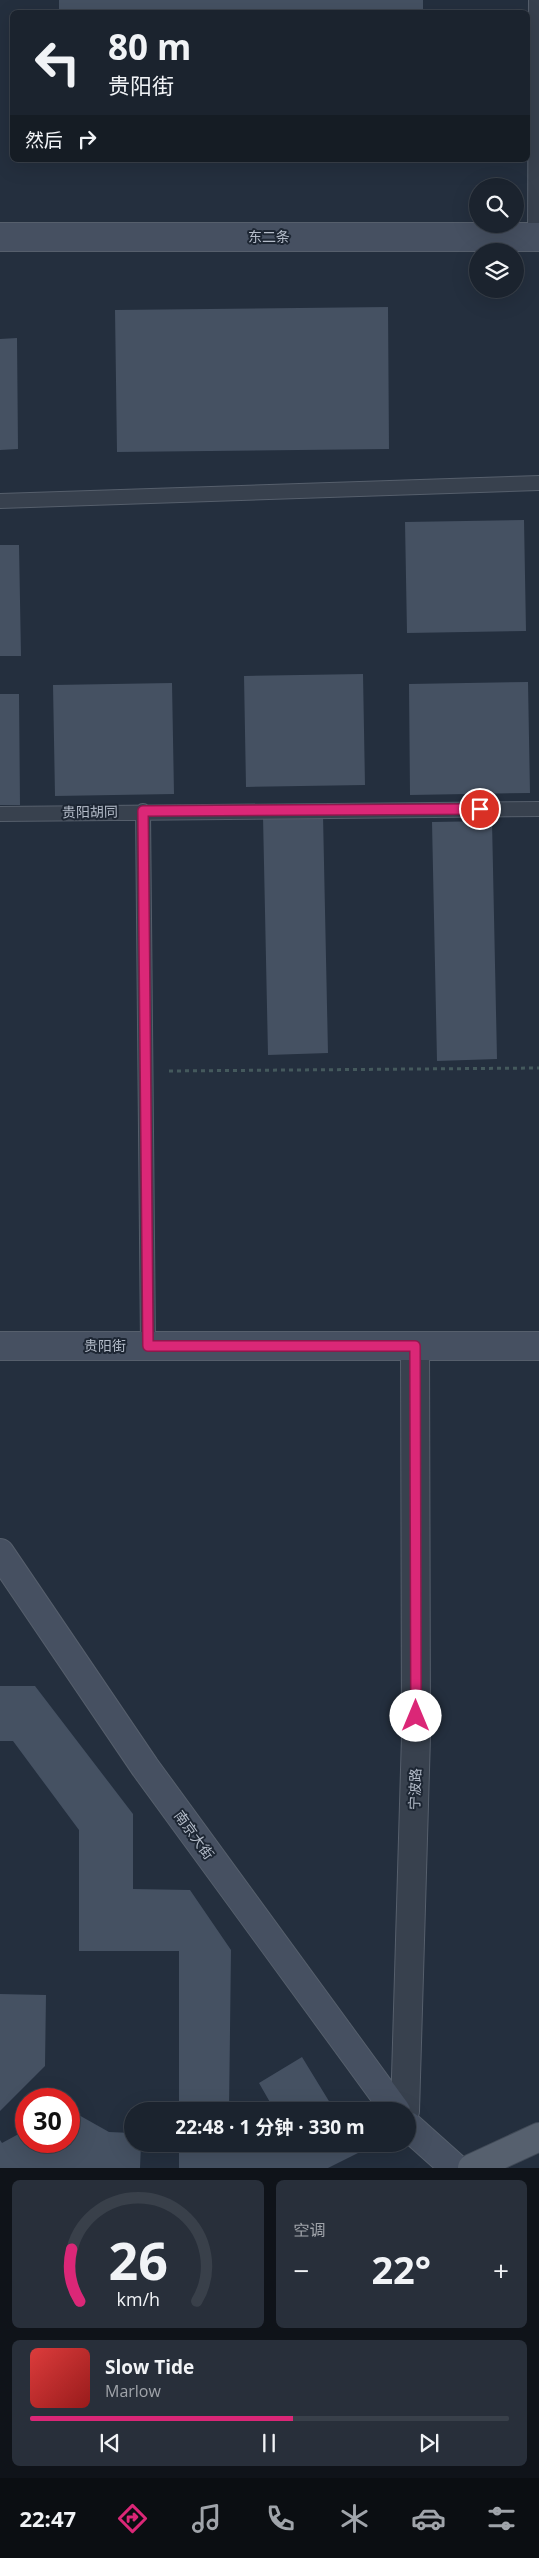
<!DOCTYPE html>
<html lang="zh">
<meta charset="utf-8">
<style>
body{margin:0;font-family:"Open Sans","Noto Sans SC",sans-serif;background:#282f3a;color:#f1f3f6;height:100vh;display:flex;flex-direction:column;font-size:19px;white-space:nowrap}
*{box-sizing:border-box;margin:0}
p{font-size:16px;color:#a0a4aa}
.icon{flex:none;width:28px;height:28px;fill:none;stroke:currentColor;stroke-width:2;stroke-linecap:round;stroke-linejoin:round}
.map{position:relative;height:2168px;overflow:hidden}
.panel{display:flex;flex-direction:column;gap:12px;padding:12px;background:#0f1319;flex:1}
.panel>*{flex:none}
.guide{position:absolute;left:10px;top:10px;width:520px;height:152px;border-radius:8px;box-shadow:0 5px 20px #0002,0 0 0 1px #39404a;background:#1b232e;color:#f1f3f6;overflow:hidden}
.tools{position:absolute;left:469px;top:178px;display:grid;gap:10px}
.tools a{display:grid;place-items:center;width:55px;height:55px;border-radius:50%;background:#1b232e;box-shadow:0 5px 20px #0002,0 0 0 1px #39404a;font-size:25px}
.speed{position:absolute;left:15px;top:2088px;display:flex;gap:10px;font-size:25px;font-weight:700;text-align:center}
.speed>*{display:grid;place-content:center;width:65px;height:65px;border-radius:50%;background:#1b232e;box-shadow:0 5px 20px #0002,0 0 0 1px #39404a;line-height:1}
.speed .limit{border:8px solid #d22;background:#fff;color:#111}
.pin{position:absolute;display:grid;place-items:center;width:42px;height:42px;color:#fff;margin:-21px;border:2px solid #fff;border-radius:50%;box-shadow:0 1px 5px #0007}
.me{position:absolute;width:55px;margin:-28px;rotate:0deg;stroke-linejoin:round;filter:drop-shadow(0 0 4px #0008)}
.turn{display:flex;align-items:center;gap:18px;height:105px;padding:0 15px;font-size:22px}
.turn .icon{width:65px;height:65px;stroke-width:2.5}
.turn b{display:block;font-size:35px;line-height:42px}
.then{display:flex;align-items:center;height:48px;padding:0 15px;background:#0003;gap:10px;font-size:19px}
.big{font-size:38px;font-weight:700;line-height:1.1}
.panel .card{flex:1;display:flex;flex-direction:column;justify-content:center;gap:8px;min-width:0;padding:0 18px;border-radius:8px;background:#282f3a}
.panel .dial{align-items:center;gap:0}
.dial svg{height:130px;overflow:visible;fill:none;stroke:#39404a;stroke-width:7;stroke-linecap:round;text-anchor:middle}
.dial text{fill:#f1f3f6;stroke:none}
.song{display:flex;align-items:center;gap:15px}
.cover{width:60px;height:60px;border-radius:8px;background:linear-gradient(135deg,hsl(0 70% 55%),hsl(0 70% 35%))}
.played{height:5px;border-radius:2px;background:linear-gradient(90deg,#db2777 55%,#39404a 55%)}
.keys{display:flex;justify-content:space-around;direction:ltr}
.heat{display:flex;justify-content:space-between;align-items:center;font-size:28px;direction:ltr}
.panel .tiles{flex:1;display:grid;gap:12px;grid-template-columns:1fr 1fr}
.card:last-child{grid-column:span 2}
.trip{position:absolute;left:124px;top:2102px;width:292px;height:50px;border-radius:25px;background:#1b232e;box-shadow:0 5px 20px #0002,0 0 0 1px #39404a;font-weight:700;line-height:50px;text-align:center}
.dock{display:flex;height:80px;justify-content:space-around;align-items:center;background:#0b0e12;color:#a0a4aa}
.dock .icon{width:35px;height:35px}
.dock .on{color:#db2777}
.dock b{font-size:22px;color:#f1f3f6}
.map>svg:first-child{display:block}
</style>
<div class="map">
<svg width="539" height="2168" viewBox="0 0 539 2168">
<rect width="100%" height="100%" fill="#242f3e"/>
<!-- building -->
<path fill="#455162" d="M 59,0 L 423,0 L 423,12 L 59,12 Z
M 388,307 L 389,449 L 117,452 L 115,310 Z
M 17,338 L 18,449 L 0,450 L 0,339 Z
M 524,520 L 526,631 L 407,633 L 405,522 Z
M 0,545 L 19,545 L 21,656 L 0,656 Z
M 363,674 L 365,785 L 246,787 L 244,676 Z
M 528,682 L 530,793 L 410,795 L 409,684 Z
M 172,683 L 174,794 L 55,796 L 53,685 Z
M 0,694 L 19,694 L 20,805 L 0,805 Z
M 323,815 L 328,1053 L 268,1055 L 263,816 Z
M 492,821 L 497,1059 L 437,1061 L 432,822 Z
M 0,1686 L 35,1686 L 133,1814 L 133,1889 L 190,1890 L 231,1950 L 229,2111 L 179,2111 L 179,1951 L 79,1951 L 79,1830 L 13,1741 L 0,1741 Z
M 0,1994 L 46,1995 L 45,2066 L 0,2111 Z
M 302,2057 L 335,2111 L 275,2111 L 259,2083 Z
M 77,2114 L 109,2132 L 132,2133 L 132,2144 L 141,2144 L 140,2168 L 0,2168 L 0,2140 L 2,2143 L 26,2130 L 26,2141 L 69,2141 L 69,2117 Z
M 179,2144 L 229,2144 L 229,2147 L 235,2144 L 356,2144 L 360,2152 L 328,2168 L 179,2168 Z"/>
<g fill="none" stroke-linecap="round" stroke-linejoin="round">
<!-- lane casing -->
<g stroke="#565f6c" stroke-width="16">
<path id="lane" d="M 535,237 L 536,0
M 0,501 L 539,483
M 143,811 L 148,1345
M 0,814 L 539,809"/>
</g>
<!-- street casing -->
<g stroke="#565f6c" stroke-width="30">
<path id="street" d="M 405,2111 L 416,1736 L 415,1346"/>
</g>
<!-- secondary casing -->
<g stroke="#565f6c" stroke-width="30">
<path id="secondary" d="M 0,237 L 539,237
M 0,1346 L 539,1346
M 0,1553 L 145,1767 L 396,2111
M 408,2126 L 455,2168"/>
</g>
<!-- primary casing -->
<g stroke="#414a57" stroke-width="30">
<path id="primary" d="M 472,2168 L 539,2137"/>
</g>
<!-- path -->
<path stroke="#44595c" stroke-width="3" stroke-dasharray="4 4" stroke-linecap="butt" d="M 169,1071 L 539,1068"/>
<!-- lane -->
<use href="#lane" stroke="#38414e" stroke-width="14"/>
<!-- street -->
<use href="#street" stroke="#38414e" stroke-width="28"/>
<!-- secondary -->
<use href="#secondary" stroke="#465061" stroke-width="28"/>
<!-- primary -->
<use href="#primary" stroke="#56606e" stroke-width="28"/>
</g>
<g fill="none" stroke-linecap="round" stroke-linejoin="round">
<!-- route casing -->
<g stroke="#8e194d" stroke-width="12">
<path id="route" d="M 416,1716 L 415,1346 L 148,1346 L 143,811 L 480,809"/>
</g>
<!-- route -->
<use href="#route" stroke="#db2777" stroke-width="9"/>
</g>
<g text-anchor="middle" stroke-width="4" stroke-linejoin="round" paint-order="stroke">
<!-- street labels -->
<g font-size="14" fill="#b4bcc9" stroke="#1d2633">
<text x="269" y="242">东二条</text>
<text transform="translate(90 812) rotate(-1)" y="5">贵阳胡同</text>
<text x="105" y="1351">贵阳街</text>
<text transform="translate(415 1789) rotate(-88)" y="5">宁波路</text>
<text transform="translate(194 1835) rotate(54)" y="5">南京大街</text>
</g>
</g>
</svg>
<div class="tools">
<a><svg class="icon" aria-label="search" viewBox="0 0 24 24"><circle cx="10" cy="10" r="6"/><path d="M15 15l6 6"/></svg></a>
<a><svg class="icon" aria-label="layers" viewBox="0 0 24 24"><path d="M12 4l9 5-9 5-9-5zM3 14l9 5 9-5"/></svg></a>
</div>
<div class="speed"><div class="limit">30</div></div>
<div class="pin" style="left:480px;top:809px;background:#d93025"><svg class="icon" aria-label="arrive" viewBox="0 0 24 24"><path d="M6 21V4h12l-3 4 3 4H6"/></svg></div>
<svg class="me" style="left:416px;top:1716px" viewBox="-20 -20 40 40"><circle r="19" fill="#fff"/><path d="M0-13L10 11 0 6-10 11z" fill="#db2777"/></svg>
<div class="trip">22:48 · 1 分钟 · 330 m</div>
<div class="guide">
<div class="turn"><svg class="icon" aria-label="left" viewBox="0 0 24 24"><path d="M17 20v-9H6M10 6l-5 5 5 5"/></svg><div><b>80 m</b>贵阳街</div></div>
<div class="then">然后<svg class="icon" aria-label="right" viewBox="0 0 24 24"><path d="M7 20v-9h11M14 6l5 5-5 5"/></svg></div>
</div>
</div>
<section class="panel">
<div class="tiles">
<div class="card dial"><svg viewBox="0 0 100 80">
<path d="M14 69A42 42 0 1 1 86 69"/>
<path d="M14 69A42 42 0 0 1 9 37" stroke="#db2777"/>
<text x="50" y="56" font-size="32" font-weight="700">26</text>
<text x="50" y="72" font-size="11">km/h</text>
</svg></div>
<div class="card"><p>空调</p>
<div class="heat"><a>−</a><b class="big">22°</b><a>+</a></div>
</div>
<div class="card">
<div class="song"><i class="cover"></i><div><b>Slow Tide</b><p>Marlow</p></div></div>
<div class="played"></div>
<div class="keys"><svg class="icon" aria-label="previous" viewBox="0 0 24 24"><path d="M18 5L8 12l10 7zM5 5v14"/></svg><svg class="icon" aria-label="pause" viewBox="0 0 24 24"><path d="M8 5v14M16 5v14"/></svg><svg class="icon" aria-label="next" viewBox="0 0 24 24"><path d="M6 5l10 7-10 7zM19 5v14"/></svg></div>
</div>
</div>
</section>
<nav class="dock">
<b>22:47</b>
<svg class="icon on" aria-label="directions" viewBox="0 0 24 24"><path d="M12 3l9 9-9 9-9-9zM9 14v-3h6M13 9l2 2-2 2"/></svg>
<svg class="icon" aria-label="music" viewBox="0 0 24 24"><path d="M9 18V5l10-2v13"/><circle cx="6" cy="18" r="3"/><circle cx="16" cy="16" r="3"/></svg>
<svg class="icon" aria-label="phone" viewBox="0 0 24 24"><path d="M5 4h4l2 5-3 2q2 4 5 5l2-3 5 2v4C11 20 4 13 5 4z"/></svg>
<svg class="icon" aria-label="climate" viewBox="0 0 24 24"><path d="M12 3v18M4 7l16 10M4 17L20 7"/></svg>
<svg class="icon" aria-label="car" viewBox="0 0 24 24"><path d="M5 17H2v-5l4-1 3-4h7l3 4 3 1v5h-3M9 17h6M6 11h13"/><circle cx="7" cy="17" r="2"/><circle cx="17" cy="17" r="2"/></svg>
<svg class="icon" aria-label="filters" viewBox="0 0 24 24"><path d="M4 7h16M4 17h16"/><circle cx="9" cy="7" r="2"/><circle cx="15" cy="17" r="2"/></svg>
</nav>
